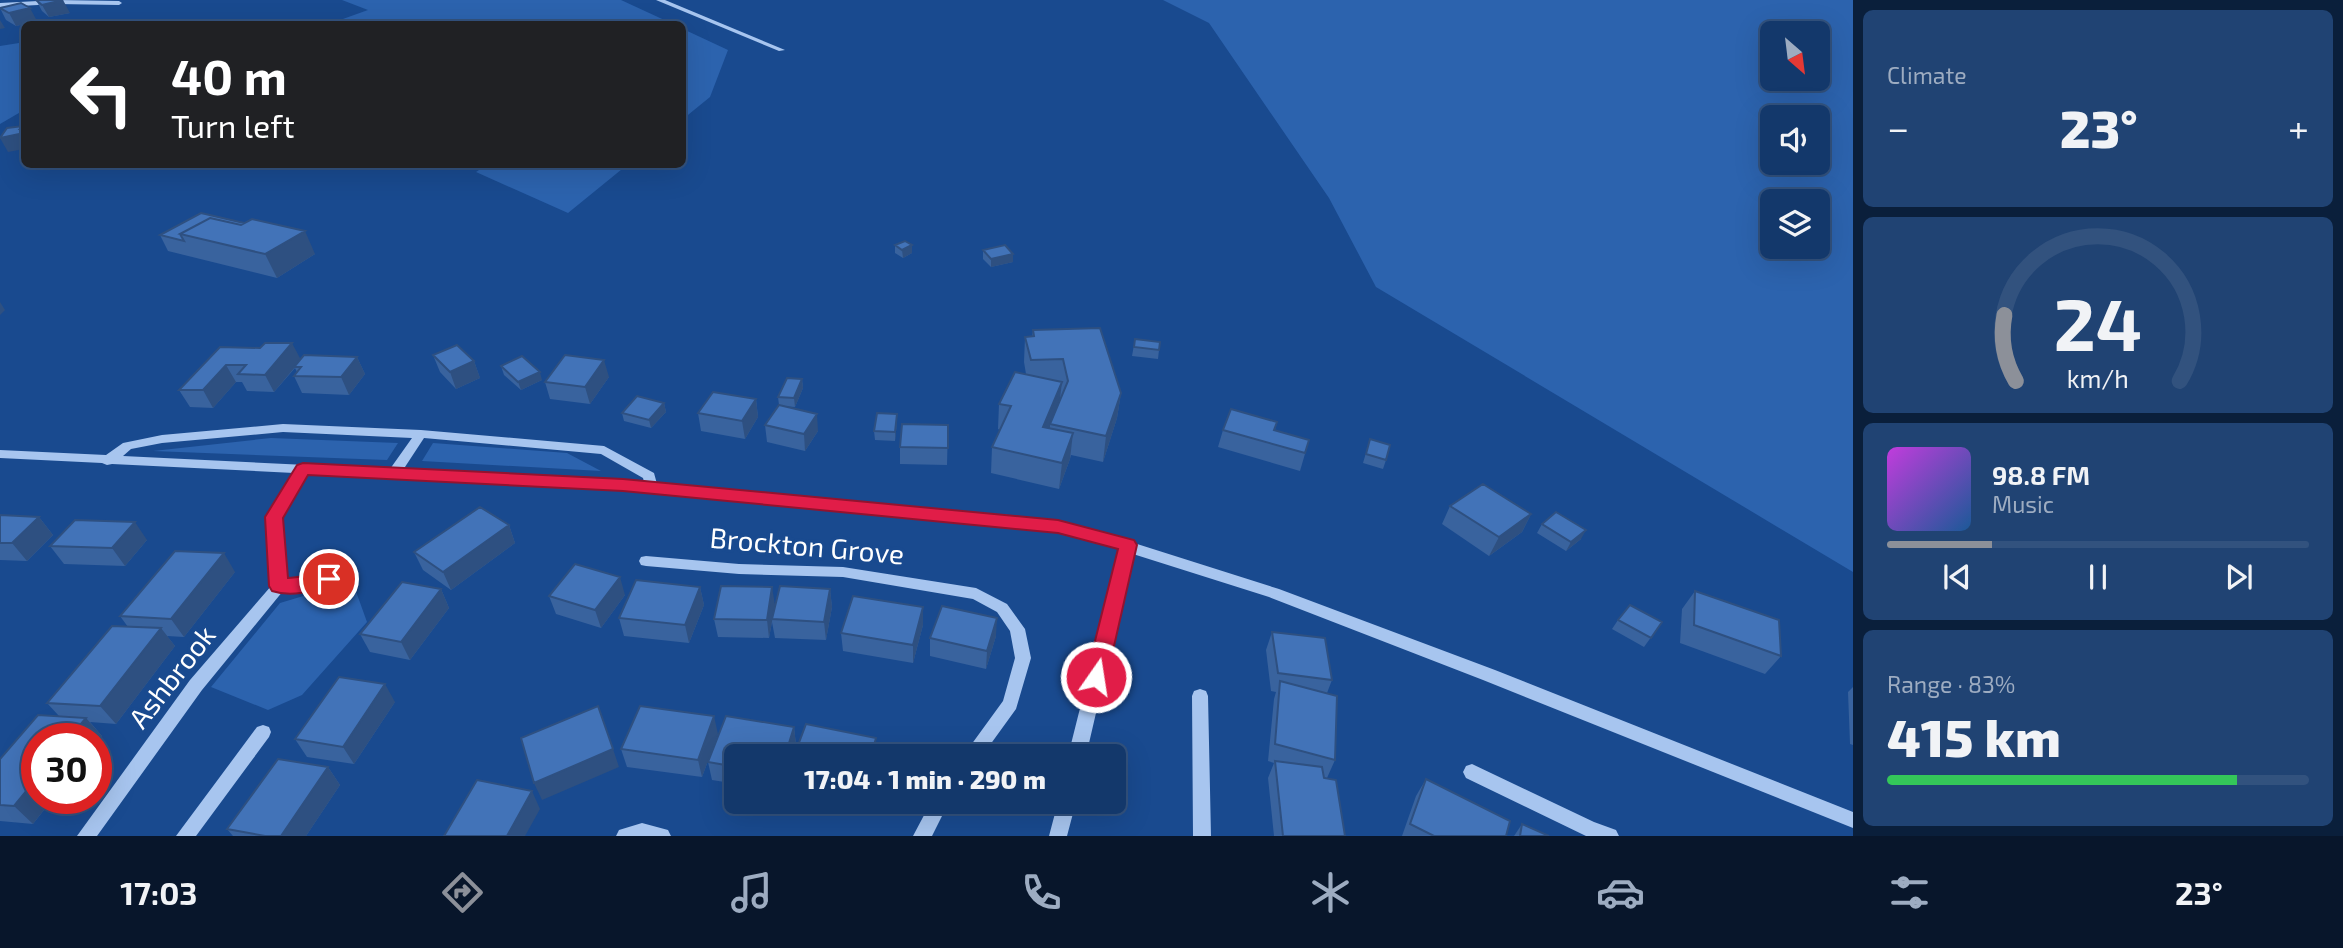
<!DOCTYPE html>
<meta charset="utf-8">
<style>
body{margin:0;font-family:"Exo 2",sans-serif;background:#204373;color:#f1f3f6;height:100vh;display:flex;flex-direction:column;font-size:26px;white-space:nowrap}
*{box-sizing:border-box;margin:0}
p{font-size:23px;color:#9dacc1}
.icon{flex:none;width:38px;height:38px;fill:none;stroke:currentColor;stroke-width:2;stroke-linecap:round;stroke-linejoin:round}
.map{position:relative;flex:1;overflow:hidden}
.sheet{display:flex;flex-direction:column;gap:10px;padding:10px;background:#0a1f3b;width:490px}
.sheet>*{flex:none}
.guide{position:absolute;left:21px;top:21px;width:665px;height:147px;border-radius:10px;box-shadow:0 7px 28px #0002,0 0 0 2px #32527e;background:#202124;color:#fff;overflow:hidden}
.needle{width:46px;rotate:152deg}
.buttons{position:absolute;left:1760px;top:21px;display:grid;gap:14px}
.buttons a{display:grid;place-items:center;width:70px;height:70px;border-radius:10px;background:#13386b;box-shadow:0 7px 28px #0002,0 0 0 2px #32527e;font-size:35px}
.speed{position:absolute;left:21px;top:723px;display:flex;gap:14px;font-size:35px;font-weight:700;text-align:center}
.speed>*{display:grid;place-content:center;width:91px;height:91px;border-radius:50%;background:#13386b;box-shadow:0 7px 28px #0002,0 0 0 2px #32527e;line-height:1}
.speed .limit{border:10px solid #d22;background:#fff;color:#111}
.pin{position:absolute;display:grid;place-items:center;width:60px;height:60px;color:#fff;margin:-30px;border:4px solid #fff;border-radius:50%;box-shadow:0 2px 7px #0007}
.me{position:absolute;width:77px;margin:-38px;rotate:13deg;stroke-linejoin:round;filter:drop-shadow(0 0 5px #0008)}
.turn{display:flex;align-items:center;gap:24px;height:147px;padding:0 35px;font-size:32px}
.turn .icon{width:91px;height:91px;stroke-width:2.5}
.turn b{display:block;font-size:49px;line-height:60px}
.big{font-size:52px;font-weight:800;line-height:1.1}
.sheet .tile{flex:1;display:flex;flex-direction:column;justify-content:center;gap:10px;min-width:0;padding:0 24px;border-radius:10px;background:#204373}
.sheet .dial{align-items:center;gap:0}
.dial svg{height:182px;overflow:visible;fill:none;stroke:#32527e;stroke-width:7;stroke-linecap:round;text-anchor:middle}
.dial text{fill:#f1f3f6;stroke:none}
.song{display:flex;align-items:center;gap:21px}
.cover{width:84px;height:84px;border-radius:10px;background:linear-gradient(135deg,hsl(290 70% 55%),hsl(210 70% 35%))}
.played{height:7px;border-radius:4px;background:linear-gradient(90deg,#8c9099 25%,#32527e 25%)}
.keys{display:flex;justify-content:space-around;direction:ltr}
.heat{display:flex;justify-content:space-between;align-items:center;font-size:38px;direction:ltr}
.charge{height:10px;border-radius:5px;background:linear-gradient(90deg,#34c759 83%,#32527e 0)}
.trip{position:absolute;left:724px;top:744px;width:402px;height:70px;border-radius:10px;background:#13386b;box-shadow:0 7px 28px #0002,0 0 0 2px #32527e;font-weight:800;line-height:70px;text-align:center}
.menu{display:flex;height:112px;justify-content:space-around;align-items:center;background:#08162b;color:#9dacc1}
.menu .icon{width:49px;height:49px}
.menu .selected{color:#8c9099}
.menu b{font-size:32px;color:#f1f3f6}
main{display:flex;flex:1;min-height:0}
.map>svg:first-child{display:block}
</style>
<main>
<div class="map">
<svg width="1853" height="836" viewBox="0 0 1853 836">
<rect width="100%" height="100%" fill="#194a8f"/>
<!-- green -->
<path fill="#2c63ae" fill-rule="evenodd" d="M 342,0 L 621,0 L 673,24 L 329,24 L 368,10 Z
M 1163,0 L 1853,0 L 1853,572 L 1376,287 L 1329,198 L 1209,23 ZM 1818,33 L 1818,79 L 1773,79 L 1773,33 ZM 1818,117 L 1818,163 L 1773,163 L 1773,117 ZM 1818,201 L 1818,247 L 1773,247 L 1773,201 Z
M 683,29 L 728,50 L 710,97 L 683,119 Z
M 19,43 L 24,49 L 24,110 L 0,124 L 0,46 Z
M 488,164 L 627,164 L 627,165 L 568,213 L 476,172 Z
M 271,438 L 398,443 L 387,460 L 153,451 Z
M 433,443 L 567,453 L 601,471 L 422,461 Z
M 354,586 L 367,622 L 302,695 L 268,710 L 211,687 L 280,603 L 330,588 Z"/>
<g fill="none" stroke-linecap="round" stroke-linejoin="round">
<!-- minor -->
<path fill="#a7c5ef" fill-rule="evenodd" d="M 57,0 L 119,1 L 122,3 L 119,5 L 57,4 L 0,7 L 0,3 Z
M 656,0 L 665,0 L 785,50 L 779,51 Z
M 283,424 L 421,430 L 604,446 L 654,473 L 657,484 L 1008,515 L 1075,525 L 1133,541 L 1134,543 L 1279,589 L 1495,670 L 1853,812 L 1853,828 L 1483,680 L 1269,597 L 1133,554 L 1086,756 L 1068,756 L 1120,549 L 1074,535 L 1008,525 L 623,490 L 307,474 L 281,518 L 286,580 L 308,579 L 349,567 L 354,568 L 356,572 L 354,576 L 308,591 L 283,591 L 202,690 L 97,836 L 77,836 L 190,680 L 272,585 L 267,518 L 294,473 L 112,464 L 107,465 L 102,463 L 0,458 L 0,450 L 106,455 L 123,443 L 162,435 ZM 283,432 L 412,438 L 390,469 L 123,456 L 131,449 L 162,443 ZM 424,438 L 601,454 L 643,478 L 644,482 L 403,470 Z
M 646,556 L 739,564 L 843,567 L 976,588 L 1007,604 L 1025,629 L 1031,658 L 1016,709 L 982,756 L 963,756 L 1003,701 L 1015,658 L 1010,631 L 997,612 L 973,599 L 843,577 L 739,574 L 646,566 L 641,565 L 639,561 L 641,557 Z
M 1200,689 L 1206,691 L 1208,696 L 1211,836 L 1193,836 L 1192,696 L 1194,691 Z
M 263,725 L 269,727 L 271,732 L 269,737 L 196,836 L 176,836 L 257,727 Z
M 1472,764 L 1594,822 L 1616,830 L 1619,836 L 1586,836 L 1466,778 L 1463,772 L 1466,766 Z
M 931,802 L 949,802 L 932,836 L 913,836 Z
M 1058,802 L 1076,802 L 1067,836 L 1049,836 Z
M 642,823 L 668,830 L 671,836 L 616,836 L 619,830 Z"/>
</g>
<!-- wall -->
<path fill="#39639e" d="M 36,0 L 70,13 L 49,17 L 42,11 Z
M 0,8 L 37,21 L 16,26 L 6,20 Z
M 201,213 L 315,254 L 277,278 L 168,251 L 160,235 Z
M 895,245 L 912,245 L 912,253 L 903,258 L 895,253 Z
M 983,250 L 1013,262 L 991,267 L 983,259 Z
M 1033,330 L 1121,393 L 1117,418 L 1103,462 L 1071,455 L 1070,459 L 1059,489 L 991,473 L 992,447 L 1000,430 L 998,429 L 999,404 L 1026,374 L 1024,362 L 1025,337 L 1032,337 Z
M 1135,339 L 1159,350 L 1158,359 L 1132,356 Z
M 220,347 L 300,359 L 357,357 L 365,374 L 349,395 L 302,393 L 294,376 L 297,372 L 295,368 L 274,392 L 247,391 L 242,382 L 236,382 L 213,408 L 190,407 L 179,390 Z
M 433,355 L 474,361 L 480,378 L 456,389 L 440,372 Z
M 501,366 L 542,380 L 521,390 L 504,375 Z
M 609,377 L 590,404 L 550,399 L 545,382 Z
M 802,379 L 803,388 L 795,407 L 781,406 L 818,431 L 805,451 L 767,442 L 765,425 L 779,405 L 778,397 Z
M 756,399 L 758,417 L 745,439 L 701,431 L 698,413 Z
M 664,403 L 666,412 L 651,428 L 624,421 L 622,413 Z
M 897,414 L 897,422 L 895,441 L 875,440 L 874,431 Z
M 1277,422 L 1275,430 L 1309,440 L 1300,471 L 1218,447 L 1223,430 Z
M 948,425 L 947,465 L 900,464 L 900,447 Z
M 1370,439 L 1386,460 L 1383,469 L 1363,463 Z
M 1450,506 L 1531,514 L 1522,532 L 1489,556 L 1442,524 Z
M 0,515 L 39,517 L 53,535 L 27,561 L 0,560 Z
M 1542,524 L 1581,539 L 1566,551 L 1537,533 Z
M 509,525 L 515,543 L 451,590 L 423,570 L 414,552 Z
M 147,540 L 125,566 L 64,564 L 50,546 Z
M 235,572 L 184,637 L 167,636 L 175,646 L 116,724 L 90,722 L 102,736 L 33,824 L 0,821 L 0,759 L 59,716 L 47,703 L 128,627 L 120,616 Z
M 700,587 L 704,605 L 689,643 L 624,636 L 619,618 Z
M 441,589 L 449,608 L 410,660 L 370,652 L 360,634 Z
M 830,589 L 832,607 L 826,640 L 775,638 L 772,622 L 769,638 L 718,637 L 714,619 L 775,605 Z
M 1695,591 L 1781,656 L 1765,674 L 1680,643 L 1682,609 Z
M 625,595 L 601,628 L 556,614 L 549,596 Z
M 1618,620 L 1662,622 L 1644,647 L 1612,629 Z
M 923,625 L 913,663 L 843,651 L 841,633 Z
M 1272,632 L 1332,680 L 1327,693 L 1335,760 L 1327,778 L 1323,777 L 1345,836 L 1274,836 L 1268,778 L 1274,763 L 1268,761 L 1274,699 L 1276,692 L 1271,691 L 1266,650 Z
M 996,636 L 986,669 L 930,656 L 930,638 Z
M 1853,687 L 1853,745 L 1850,744 L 1848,692 Z
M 395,702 L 354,764 L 307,757 L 295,739 Z
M 726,716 L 794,727 L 796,745 L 793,756 L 737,756 L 737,784 L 712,780 L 708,762 Z
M 718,734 L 702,777 L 627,767 L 621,749 Z
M 328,767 L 340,785 L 306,836 L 233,836 L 227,829 Z
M 1426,779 L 1506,836 L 1402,836 L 1416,796 Z
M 832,802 L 864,802 L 862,808 Z
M 1522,824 L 1549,836 L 1514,836 Z"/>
<!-- shaded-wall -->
<path fill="#2e5081" d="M 63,0 L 70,13 L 49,17 L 42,5 Z
M 30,8 L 37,21 L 16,26 L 9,13 Z
M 0,20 L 5,28 L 0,29 Z
M 23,126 L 24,129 L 24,149 L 8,152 L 0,138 L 20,129 Z
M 305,231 L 315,254 L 277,278 L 265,254 Z
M 912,245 L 912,253 L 903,258 L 902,250 Z
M 1013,254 L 1013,262 L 991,267 L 991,259 Z
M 0,302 L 5,310 L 0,315 Z
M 292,343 L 301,360 L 274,392 L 265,375 Z
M 357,357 L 365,374 L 349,395 L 341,377 Z
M 604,360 L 609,377 L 590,404 L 585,387 Z
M 474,361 L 480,378 L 456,389 L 450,372 Z
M 226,365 L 236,382 L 213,408 L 203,390 Z
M 540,372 L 542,380 L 521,390 L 518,382 Z
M 802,379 L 803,388 L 795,407 L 794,398 Z
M 1062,382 L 1059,407 L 1050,424 L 1050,429 L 1043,427 Z
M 1121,393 L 1117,418 L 1103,462 L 1106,436 Z
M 756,399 L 758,417 L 745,439 L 742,421 Z
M 664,403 L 666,412 L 651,428 L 649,420 Z
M 817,414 L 818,431 L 805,451 L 804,434 Z
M 897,414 L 897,422 L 895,441 L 895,432 Z
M 1073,433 L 1070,459 L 1059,489 L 1062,463 Z
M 1531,514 L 1522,532 L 1489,556 L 1499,537 Z
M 39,517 L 53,535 L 27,561 L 12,543 Z
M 135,522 L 147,540 L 125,566 L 112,548 Z
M 509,525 L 515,543 L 451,590 L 443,572 Z
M 1586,530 L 1581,539 L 1566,551 L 1571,542 Z
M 224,553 L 235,572 L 184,637 L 171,619 Z
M 620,577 L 625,595 L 601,628 L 595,610 Z
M 700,587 L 704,605 L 689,643 L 685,625 Z
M 772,587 L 775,605 L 769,638 L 767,620 Z
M 441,589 L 449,608 L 410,660 L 401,642 Z
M 830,589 L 832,607 L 826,640 L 824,622 Z
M 923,607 L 923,625 L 913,663 L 913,645 Z
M 997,618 L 996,636 L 986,669 L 987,651 Z
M 161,628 L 175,646 L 116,724 L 100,706 Z
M 385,684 L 395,702 L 354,764 L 343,747 Z
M 714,716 L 718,734 L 702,777 L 698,760 Z
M 86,718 L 102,736 L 96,743 L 96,738 L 69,738 Z
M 794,727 L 796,745 L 793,756 L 785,756 Z
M 876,738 L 877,756 L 871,756 Z
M 613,749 L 619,767 L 542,800 L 534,783 Z
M 328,767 L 340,785 L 306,836 L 281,836 Z
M 37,778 L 37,798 L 53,798 L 33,824 L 14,806 Z
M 532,791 L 540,809 L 525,836 L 507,836 Z"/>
<!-- building -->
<path fill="#4273b8" stroke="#2e5081" stroke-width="2" d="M 36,0 L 63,0 L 42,5 Z
M 21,3 L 30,8 L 9,13 L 0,8 Z
M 23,126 L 20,129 L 24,129 L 24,133 L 0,138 L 7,128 Z
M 201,213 L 244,223 L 241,225 L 210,218 L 180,234 L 184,241 L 160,235 Z
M 210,218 L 241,225 L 252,219 L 305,231 L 265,254 L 180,234 Z
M 905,241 L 912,245 L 902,250 L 895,245 Z
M 1005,245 L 1013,254 L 991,259 L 983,250 Z
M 1100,328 L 1121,393 L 1106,436 L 1050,424 L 1068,381 L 1063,359 L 1031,360 L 1025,337 L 1034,336 L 1033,330 Z
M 1135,339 L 1160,342 L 1159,350 L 1134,347 Z
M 265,343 L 292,343 L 265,375 L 238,374 L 246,365 L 226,365 L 203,390 L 179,390 L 220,347 L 260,348 Z
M 457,345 L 474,361 L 450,372 L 433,355 Z
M 304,355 L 357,357 L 341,377 L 294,376 L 301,367 L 294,367 Z
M 565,355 L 604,360 L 585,387 L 545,382 Z
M 522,356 L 540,372 L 518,382 L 501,366 Z
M 1015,372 L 1062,382 L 1043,427 L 1073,433 L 1062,463 L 992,447 L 1011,406 L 999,404 Z
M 787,378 L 802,379 L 794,398 L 778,397 Z
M 713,392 L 756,399 L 742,421 L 698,413 Z
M 637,396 L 664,403 L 649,420 L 622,413 Z
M 779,405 L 817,414 L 804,434 L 765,425 Z
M 1231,409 L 1277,422 L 1274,430 L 1309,440 L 1305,453 L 1223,430 Z
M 877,413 L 897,414 L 895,432 L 874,431 Z
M 902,424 L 948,425 L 948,448 L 900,447 Z
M 1370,439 L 1390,445 L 1386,460 L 1366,454 Z
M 1483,484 L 1531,514 L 1499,537 L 1450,506 Z
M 480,507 L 509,525 L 443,572 L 414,552 Z
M 1556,512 L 1586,530 L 1571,542 L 1542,524 Z
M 0,515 L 39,517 L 12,543 L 0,543 Z
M 75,520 L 135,522 L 112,548 L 50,546 Z
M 175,551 L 224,553 L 171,619 L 120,616 Z
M 575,564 L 620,577 L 595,610 L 549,596 Z
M 636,580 L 700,587 L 685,625 L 619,618 Z
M 402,582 L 441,589 L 401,642 L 360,634 Z
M 721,586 L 772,587 L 767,620 L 714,619 Z
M 780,586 L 830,589 L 824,622 L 772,619 Z
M 1695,591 L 1779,620 L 1781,656 L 1694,625 Z
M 853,596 L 923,607 L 913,645 L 841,633 Z
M 1630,605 L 1662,622 L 1651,638 L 1618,620 Z
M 942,606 L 997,618 L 987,651 L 930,638 Z
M 112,626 L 161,628 L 100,706 L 47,703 Z
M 1272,632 L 1325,638 L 1332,680 L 1278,673 Z
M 339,677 L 385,684 L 343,747 L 295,739 Z
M 1280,681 L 1337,696 L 1335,760 L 1275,744 Z
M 598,706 L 613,749 L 534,783 L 521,738 Z
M 640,706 L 714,716 L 698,760 L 621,749 Z
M 38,715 L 86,718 L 69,738 L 37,738 L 37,778 L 14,806 L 0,805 L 0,759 Z
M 726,716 L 794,727 L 785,756 L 737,756 L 737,767 L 708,762 Z
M 806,724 L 876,738 L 871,756 L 794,756 Z
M 278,759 L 328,767 L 281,836 L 265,836 L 227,829 Z
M 1275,761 L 1322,767 L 1324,778 L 1336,780 L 1345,836 L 1283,836 Z
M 1426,779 L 1510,821 L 1506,836 L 1434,836 L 1410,824 Z
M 477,780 L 532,791 L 507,836 L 444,836 Z
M 1522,824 L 1549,836 L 1520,836 Z"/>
<!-- route -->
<path fill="#e11d48" stroke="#92132f" stroke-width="2" d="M 303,463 L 623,479 L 1058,520 L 1134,540 L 1137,545 L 1107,677 L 1104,683 L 1096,686 L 1089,683 L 1086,677 L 1118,549 L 1058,533 L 623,491 L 308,475 L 283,518 L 288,578 C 301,578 325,570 336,573 L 338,579 L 336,584 C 316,590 293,598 272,591 L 269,586 L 265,517 L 297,465 Z"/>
<g text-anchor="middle" stroke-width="7" stroke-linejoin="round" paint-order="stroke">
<!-- near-street labels -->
<g font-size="28" fill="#fff" stroke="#194a8f">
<text transform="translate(807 546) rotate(5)" y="10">Brockton Grove</text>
<text transform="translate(172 677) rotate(-52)" y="10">Ashbrook</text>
</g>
</g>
</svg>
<div class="buttons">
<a><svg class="needle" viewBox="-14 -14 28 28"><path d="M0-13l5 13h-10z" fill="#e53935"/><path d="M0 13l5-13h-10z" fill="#9dacc1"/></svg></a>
<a><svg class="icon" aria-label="sound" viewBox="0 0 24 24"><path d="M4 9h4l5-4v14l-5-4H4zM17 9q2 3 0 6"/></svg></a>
<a><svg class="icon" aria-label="layers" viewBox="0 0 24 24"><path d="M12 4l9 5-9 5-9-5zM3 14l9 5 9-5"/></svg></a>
</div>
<div class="speed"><div class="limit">30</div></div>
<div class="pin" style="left:329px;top:579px;background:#d93025"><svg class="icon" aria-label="arrive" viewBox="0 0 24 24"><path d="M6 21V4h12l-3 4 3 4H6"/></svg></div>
<svg class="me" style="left:1096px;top:677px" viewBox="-20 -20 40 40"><circle r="17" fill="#e11d48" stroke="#fff" stroke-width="3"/><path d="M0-11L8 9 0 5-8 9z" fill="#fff"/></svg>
<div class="trip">17:04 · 1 min · 290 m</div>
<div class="guide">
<div class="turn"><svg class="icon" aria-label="left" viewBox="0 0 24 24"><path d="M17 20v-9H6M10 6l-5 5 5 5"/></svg><div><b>40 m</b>Turn left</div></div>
</div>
</div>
<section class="sheet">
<div class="tile"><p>Climate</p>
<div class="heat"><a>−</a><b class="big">23°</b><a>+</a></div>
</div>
<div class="tile dial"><svg viewBox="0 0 100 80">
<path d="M14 69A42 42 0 1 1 86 69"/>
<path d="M14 69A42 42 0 0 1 9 40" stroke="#8c9099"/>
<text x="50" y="56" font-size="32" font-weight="700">24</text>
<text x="50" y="72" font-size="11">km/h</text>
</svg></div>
<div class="tile">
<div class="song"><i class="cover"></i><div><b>98.8 FM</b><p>Music</p></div></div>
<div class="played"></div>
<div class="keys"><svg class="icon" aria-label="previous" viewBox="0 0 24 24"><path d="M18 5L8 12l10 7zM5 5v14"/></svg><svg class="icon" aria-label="pause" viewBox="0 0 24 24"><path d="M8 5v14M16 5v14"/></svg><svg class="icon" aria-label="next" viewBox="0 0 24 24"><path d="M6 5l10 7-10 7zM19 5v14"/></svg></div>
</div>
<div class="tile"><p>Range · 83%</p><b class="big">415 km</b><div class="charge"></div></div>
</section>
</main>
<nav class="menu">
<b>17:03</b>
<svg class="icon selected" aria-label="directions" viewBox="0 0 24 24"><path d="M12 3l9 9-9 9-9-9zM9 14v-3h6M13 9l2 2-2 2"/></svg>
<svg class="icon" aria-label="music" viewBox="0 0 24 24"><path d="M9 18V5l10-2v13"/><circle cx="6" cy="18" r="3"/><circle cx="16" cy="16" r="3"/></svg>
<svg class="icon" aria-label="phone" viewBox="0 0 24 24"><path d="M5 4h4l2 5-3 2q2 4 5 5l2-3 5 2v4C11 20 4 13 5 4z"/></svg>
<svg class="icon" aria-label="climate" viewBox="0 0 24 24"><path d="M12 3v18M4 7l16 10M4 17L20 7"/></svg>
<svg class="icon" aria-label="car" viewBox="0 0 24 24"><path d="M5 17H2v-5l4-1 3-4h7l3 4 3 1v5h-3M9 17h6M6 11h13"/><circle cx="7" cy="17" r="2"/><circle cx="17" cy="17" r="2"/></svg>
<svg class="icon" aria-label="filters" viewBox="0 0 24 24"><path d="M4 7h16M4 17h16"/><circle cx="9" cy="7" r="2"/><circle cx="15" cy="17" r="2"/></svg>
<b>23°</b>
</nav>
